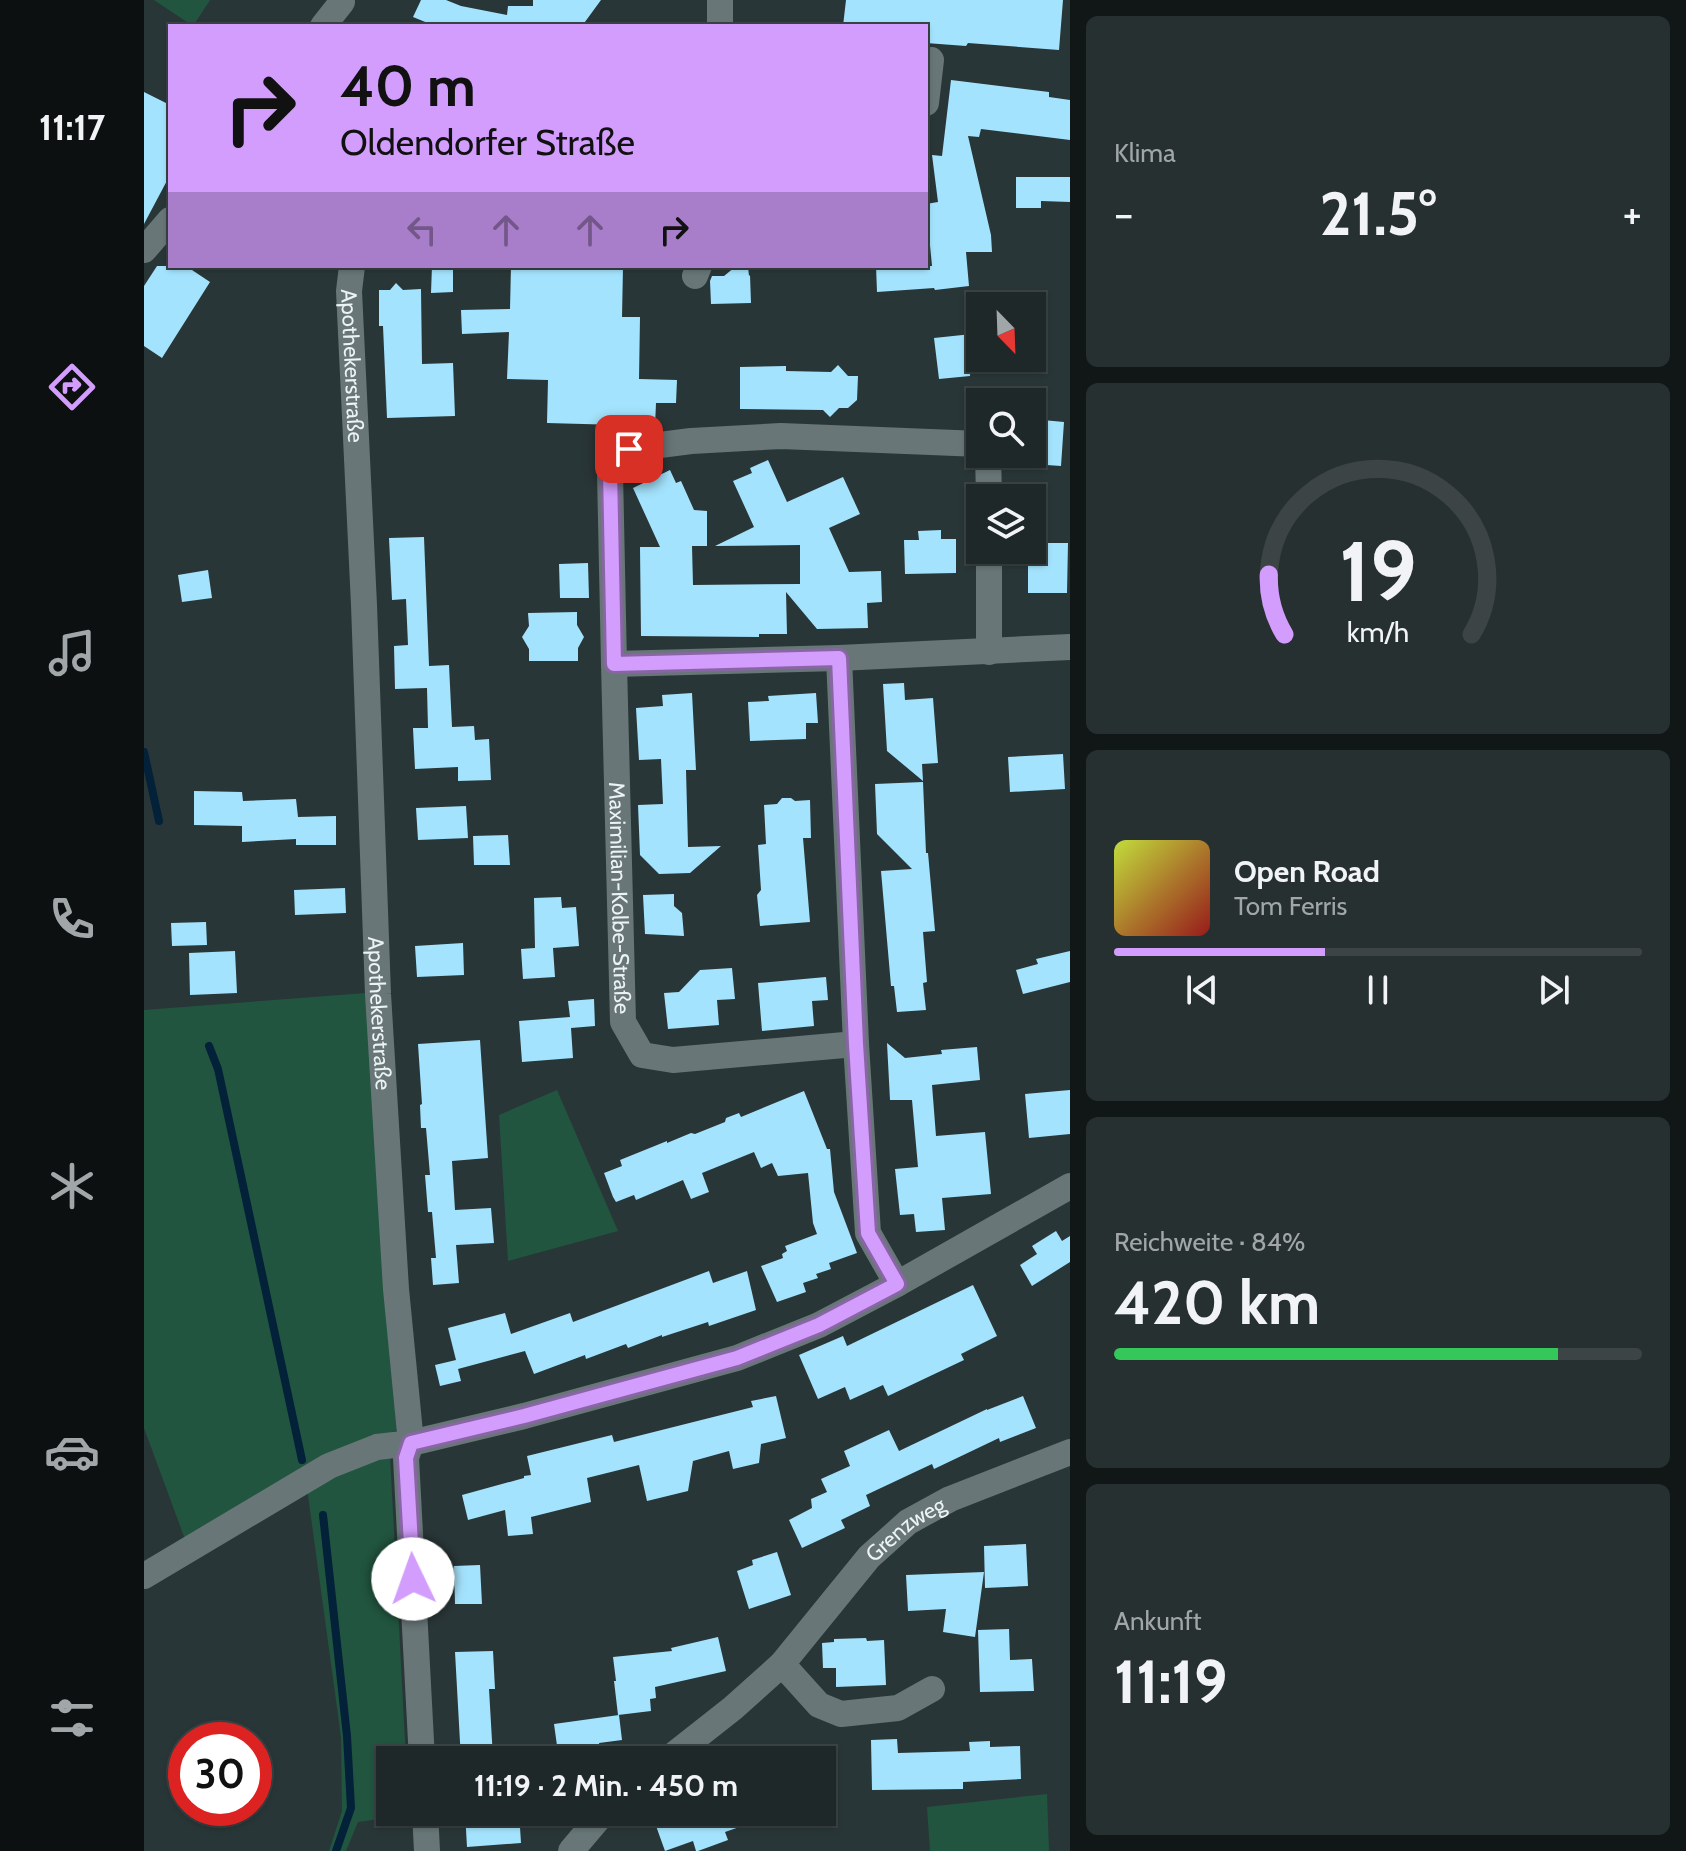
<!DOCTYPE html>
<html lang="de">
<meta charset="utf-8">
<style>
body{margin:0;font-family:Cabin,sans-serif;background:#273031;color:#f1f3f6;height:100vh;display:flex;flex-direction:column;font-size:30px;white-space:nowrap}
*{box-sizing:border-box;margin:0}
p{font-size:26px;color:#a1a6a8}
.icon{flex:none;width:44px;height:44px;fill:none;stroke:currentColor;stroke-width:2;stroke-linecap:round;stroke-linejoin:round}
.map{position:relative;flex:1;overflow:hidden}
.details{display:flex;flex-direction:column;gap:16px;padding:16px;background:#111617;width:616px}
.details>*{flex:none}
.hud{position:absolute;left:24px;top:24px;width:760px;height:244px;border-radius:0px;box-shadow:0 2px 6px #0004,0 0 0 2px #3c4446;background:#d29dfd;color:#111;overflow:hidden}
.needle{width:52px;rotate:157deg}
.fabs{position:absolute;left:822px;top:292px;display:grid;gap:16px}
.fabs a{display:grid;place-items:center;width:80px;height:80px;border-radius:0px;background:#1f2829;box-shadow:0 2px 6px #0004,0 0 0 2px #3c4446;font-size:40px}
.speed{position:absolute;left:24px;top:1722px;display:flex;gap:16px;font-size:40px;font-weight:700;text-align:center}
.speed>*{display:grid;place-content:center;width:104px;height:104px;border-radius:50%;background:#1f2829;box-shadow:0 2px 6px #0004,0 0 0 2px #3c4446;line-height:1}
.speed .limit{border:12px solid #d22;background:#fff;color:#111}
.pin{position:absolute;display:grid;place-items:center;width:68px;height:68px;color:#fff;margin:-34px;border-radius:16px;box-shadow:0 4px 12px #0006}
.me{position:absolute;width:88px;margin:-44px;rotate:357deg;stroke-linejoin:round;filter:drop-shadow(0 0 6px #0008)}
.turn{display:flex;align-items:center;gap:28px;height:168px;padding:0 40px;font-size:36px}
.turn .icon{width:104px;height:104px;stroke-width:2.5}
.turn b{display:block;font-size:56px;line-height:68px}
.lanes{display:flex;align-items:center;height:76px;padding:0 40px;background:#0003;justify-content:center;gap:40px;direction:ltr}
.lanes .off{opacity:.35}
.big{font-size:60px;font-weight:700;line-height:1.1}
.details .widget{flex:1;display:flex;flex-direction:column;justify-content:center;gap:12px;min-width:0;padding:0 28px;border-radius:12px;background:#273031}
.details .dial{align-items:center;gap:0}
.dial svg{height:208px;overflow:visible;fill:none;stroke:#3c4446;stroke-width:7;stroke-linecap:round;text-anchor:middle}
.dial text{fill:#f1f3f6;stroke:none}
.song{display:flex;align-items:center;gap:24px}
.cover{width:96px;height:96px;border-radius:12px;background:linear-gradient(135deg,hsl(70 70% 55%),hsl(0 70% 35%))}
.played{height:8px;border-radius:4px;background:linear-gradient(90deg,#d29dfd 40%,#3c4446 40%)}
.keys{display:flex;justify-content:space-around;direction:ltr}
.heat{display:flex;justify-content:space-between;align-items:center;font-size:44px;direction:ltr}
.charge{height:12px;border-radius:6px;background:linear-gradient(90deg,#34c759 84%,#3c4446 0)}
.trip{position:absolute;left:232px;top:1746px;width:460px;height:80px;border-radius:0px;background:#1f2829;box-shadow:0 2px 6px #0004,0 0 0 2px #3c4446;font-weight:700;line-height:80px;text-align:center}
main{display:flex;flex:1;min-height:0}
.dock{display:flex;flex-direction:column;width:144px;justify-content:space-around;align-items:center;background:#0c1010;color:#a1a6a8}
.dock .icon{width:56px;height:56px}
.dock .on{color:#d29dfd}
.dock b{font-size:36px;color:#f1f3f6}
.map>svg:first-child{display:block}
</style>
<main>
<nav class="dock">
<b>11:17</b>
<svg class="icon on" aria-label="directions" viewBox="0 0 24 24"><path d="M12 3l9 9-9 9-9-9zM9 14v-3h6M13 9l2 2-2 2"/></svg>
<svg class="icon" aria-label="music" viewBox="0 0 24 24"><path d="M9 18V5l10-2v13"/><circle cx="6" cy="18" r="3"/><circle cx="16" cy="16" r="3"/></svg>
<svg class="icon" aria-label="phone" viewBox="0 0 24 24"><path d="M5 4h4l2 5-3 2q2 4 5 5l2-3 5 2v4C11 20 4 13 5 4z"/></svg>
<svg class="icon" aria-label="climate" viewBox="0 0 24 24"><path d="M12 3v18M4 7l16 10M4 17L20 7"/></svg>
<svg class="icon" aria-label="car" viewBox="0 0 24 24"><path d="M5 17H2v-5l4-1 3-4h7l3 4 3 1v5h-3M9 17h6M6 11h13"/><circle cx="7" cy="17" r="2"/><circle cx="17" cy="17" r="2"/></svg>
<svg class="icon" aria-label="filters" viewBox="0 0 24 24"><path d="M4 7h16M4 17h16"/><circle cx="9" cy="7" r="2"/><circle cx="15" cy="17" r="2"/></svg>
</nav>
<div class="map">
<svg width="926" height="1851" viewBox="0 0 926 1851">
<rect width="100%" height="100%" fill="#293637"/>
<!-- green -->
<path fill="#21553f" d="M 10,0 L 66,0 L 49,26 Z
M 222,993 L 257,1429 L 229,1438 L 168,1467 L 156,1468 L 138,1487 L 42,1542 L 0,1428 L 0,1010 Z
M 413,1090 L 474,1231 L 364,1261 L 355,1115 Z
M 246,1455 L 262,1760 L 246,1760 L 246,1812 L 264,1812 L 265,1815 L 214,1822 L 202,1851 L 185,1851 L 198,1811 L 197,1737 L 163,1488 Z
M 903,1794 L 905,1851 L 786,1851 L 783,1807 Z"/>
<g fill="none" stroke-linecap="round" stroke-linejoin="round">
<!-- stream -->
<path stroke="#032139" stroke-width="8" d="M 0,752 L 15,821
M 65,1046 L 74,1069 L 158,1460
M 179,1515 L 203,1736 L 207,1808 L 192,1851"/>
</g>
<!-- building -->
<path fill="#a4e3fd" d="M 277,0 L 302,0 L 317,6 L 363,15 L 364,6 L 389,6 L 389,0 L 457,0 L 438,26 L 291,26 L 269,17 Z
M 702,0 L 919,0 L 915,50 L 824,43 L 822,46 L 782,43 L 782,26 L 699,26 Z
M 807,80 L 905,92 L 905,97 L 926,100 L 926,140 L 837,129 L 835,137 L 824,136 L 847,235 L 848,252 L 822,252 L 825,286 L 791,290 L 790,288 L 733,292 L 732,266 L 788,266 L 782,204 L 794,202 L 788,155 L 798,156 Z
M 0,92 L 26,105 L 26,175 L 0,224 Z
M 872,177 L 926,177 L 926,202 L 897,201 L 897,208 L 872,208 Z
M 13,266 L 42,266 L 66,282 L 18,358 L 0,346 L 0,286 Z
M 288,266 L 309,266 L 309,292 L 287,293 Z
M 367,266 L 479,267 L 478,317 L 496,317 L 495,379 L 533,380 L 532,403 L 512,403 L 511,426 L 403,423 L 404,380 L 363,379 L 365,332 L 318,334 L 317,310 L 366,309 Z
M 591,267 L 604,267 L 605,276 L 606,275 L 607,303 L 567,304 L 566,281 L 568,276 L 580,276 Z
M 252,283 L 259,290 L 277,289 L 278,364 L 309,363 L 311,416 L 243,418 L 239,326 L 235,326 L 235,290 L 246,290 Z
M 828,334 L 826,376 L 795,379 L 790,338 Z
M 694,365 L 704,376 L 714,376 L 713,400 L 704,408 L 695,408 L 686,417 L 679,410 L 596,409 L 596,367 L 642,366 L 642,371 L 687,372 Z
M 888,419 L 920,422 L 917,466 L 888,464 Z
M 624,460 L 643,502 L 699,477 L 716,514 L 685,528 L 705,572 L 737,571 L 738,602 L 723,603 L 724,628 L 673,629 L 642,592 L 643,634 L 615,634 L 615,637 L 497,636 L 496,547 L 516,547 L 489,488 L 526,470 L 532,483 L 537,481 L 550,510 L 563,511 L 563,546 L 548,546 L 549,585 L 656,584 L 656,545 L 571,546 L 610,527 L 589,481 L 608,473 L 606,468 Z
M 797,530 L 797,539 L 812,539 L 812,573 L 761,574 L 760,540 L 775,540 L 774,531 Z
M 280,537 L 285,666 L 305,665 L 308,727 L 330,726 L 331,740 L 345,739 L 347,780 L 314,781 L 314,767 L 271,769 L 269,728 L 284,728 L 283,688 L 251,689 L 250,646 L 264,645 L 262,599 L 248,600 L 245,538 Z
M 888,543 L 924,543 L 923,593 L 884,593 L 884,550 L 888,550 Z
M 444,563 L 445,598 L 416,598 L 415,564 Z
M 64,570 L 68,598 L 38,602 L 34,575 Z
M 433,612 L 433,625 L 440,637 L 434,648 L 434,661 L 385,661 L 385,649 L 378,637 L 385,626 L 384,613 Z
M 760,683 L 761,700 L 789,698 L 794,763 L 778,764 L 779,781 L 743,751 L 739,684 Z
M 548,693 L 552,770 L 542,770 L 544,847 L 577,846 L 546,873 L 515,874 L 496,855 L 494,805 L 519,804 L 517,759 L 495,760 L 492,708 L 519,706 L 518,695 Z
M 672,693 L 674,723 L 662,723 L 662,739 L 606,741 L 604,702 L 625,701 L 624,696 Z
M 919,754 L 921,789 L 866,792 L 864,757 Z
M 779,782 L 782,853 L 784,853 L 791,931 L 779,932 L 783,982 L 779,983 L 782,1010 L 753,1012 L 750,986 L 747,986 L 737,871 L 768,869 L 733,834 L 731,784 Z
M 50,791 L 98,792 L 99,801 L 152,799 L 154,817 L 192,816 L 192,845 L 152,845 L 152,839 L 98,842 L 98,826 L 50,825 Z
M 638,798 L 647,798 L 651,801 L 666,800 L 667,838 L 659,838 L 666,922 L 616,926 L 613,895 L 617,890 L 614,845 L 622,844 L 620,805 L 633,804 Z
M 322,806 L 324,838 L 274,840 L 272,808 Z
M 364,835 L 366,865 L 330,865 L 329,836 Z
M 201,888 L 202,913 L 151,915 L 150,890 Z
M 530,894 L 530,906 L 538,913 L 540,936 L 501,934 L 499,895 Z
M 417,897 L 418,908 L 432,907 L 435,946 L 409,948 L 411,977 L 379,979 L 377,949 L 391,948 L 390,898 Z
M 62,922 L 63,945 L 28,946 L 27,923 Z
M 319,943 L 320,975 L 273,977 L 271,946 Z
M 91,951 L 93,993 L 46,995 L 45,953 Z
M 926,951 L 926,982 L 879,994 L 872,970 L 894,964 L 892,959 Z
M 588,968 L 591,999 L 573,1000 L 575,1025 L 524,1029 L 520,993 L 535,992 L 556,970 Z
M 682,977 L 684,1000 L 668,1001 L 670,1026 L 618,1031 L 614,983 Z
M 450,999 L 451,1026 L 427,1028 L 429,1058 L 378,1062 L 375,1021 L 426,1017 L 424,1001 Z
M 336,1040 L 344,1158 L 308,1161 L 311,1210 L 347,1208 L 350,1243 L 312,1245 L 315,1283 L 289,1285 L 287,1258 L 292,1258 L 288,1212 L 284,1212 L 281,1175 L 286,1175 L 282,1128 L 277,1128 L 276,1105 L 278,1104 L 274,1044 Z
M 743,1043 L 761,1058 L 798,1054 L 797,1050 L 833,1047 L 836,1080 L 788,1085 L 792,1136 L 841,1132 L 847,1194 L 798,1198 L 801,1230 L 772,1232 L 770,1214 L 756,1215 L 751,1169 L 774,1167 L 768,1100 L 746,1100 Z
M 926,1090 L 926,1134 L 885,1138 L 881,1094 Z
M 660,1091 L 683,1149 L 686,1149 L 690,1192 L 713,1253 L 685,1263 L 687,1269 L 672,1274 L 674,1278 L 659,1283 L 662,1292 L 633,1302 L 617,1266 L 639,1258 L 638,1254 L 643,1251 L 641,1246 L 673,1234 L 669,1223 L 664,1173 L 634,1176 L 628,1163 L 617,1168 L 610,1152 L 558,1173 L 565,1192 L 547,1199 L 539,1180 L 492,1200 L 490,1195 L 472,1202 L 469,1197 L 460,1173 L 478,1166 L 476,1160 L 523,1141 L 523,1143 L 547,1133 L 551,1134 L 581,1122 L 582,1118 L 595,1113 L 597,1117 Z
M 912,1231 L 918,1241 L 926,1236 L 926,1262 L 888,1286 L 876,1265 L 893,1254 L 888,1246 Z
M 565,1271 L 569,1283 L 603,1271 L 612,1310 L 565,1326 L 564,1322 L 518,1337 L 518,1335 L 484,1348 L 482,1344 L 442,1359 L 441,1355 L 390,1374 L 381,1351 L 314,1369 L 317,1381 L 296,1386 L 291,1365 L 312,1360 L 304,1328 L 361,1313 L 367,1334 L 426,1313 L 429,1322 Z
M 829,1285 L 853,1336 L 817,1354 L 820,1360 L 744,1396 L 739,1385 L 706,1400 L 701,1387 L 674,1399 L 655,1355 L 699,1336 L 703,1346 Z
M 632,1396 L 642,1438 L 617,1444 L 615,1463 L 589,1469 L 585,1451 L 549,1461 L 544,1491 L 503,1501 L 495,1465 L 443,1478 L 447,1502 L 387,1517 L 389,1534 L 364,1536 L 361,1510 L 324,1520 L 318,1495 L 380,1478 L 380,1476 L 387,1475 L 383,1456 L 468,1435 L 470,1442 L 609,1407 L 607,1401 Z
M 879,1396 L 892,1428 L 856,1442 L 855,1438 L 790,1469 L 788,1464 L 722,1495 L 726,1506 L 697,1520 L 701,1528 L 658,1548 L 645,1520 L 668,1508 L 667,1499 L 683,1492 L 677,1479 L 706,1466 L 700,1451 L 745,1430 L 755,1451 L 843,1409 L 843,1410 Z
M 882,1544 L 884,1586 L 841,1588 L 840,1546 Z
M 633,1552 L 647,1595 L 605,1609 L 593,1571 L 609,1565 L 608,1560 Z
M 336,1565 L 338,1604 L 311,1604 L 310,1566 Z
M 840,1572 L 831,1637 L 799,1632 L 802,1609 L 764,1611 L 762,1575 Z
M 865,1629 L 866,1660 L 888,1659 L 890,1691 L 836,1692 L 834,1630 Z
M 574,1637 L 582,1671 L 511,1687 L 512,1698 L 506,1699 L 507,1711 L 474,1715 L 470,1681 L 472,1681 L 469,1657 L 528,1651 L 527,1648 Z
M 722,1638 L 723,1641 L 740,1640 L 742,1685 L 692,1687 L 692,1668 L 679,1668 L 678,1643 L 690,1642 L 690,1639 Z
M 349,1651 L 351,1689 L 345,1689 L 349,1758 L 317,1760 L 311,1652 Z
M 475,1715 L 478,1740 L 455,1743 L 458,1760 L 415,1760 L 410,1724 Z
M 753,1739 L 754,1753 L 826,1751 L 825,1742 L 846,1741 L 846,1747 L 876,1746 L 877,1779 L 819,1782 L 819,1789 L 728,1790 L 727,1740 Z
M 321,1812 L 375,1812 L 377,1843 L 323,1847 Z
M 507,1812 L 630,1812 L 630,1815 L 581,1832 L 584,1840 L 554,1851 L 552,1851 L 549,1841 L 521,1851 Z"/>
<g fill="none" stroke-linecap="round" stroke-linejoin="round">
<!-- minor -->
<g stroke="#687678" stroke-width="26">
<path d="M 576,0 L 576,26"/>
<path d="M 179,26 L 198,2"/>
<path d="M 782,103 L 787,60"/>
<path d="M 0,250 L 26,220"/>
<path id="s1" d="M 208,266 L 205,291 L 220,605 L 234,994 L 252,1289 L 267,1443 L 262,1458 L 278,1760"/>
<path d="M 551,276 L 555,266"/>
<path d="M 836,444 L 637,436 L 547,441 L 485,449 L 466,472 L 470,664 L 695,658 L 926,647"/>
<path d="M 844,454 L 845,498"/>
<path d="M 845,550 L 845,652"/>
<path d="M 695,658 L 712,1044 L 724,1233 L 753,1284"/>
<path id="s2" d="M 470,664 L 479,1022 L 498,1055 L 529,1060 L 712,1044"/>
<path d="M 0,1576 L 185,1466 L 233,1447 L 267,1443 L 380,1416 L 593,1358 L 675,1325 L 753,1284 L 926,1186"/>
<path d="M 638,1664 L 675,1705 L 697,1714 L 754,1708 L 788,1689"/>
<path id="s3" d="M 523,1760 L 589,1708 L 638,1664 L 725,1557 L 764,1522 L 806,1499 L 926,1452"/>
<path d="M 281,1812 L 283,1851"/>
<path d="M 427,1851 L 460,1812"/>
</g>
</g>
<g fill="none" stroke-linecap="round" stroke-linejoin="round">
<!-- route casing -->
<g stroke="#8866a4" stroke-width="20">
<path id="route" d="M 269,1579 L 262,1458 L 267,1443 L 380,1416 L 593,1358 L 675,1325 L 753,1284 L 724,1233 L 712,1044 L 695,658 L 470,664 L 466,472 L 485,449"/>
</g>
<!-- route -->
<use href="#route" stroke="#d29dfd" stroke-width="14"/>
</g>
<g text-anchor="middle" stroke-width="8" stroke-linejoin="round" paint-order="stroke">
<!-- street labels -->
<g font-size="22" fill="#ecf3f4" stroke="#202c2d">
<text dy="8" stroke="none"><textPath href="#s1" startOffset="100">Apothekerstraße</textPath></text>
<text dy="8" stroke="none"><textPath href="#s2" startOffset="234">Maximilian-Kolbe-Straße</textPath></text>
<text dy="8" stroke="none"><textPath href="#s1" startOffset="748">Apothekerstraße</textPath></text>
<text dy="8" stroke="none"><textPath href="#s3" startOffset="334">Grenzweg</textPath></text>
</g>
</g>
</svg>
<div class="fabs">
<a><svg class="needle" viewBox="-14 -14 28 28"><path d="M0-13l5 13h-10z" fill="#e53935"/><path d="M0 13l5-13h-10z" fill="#a1a6a8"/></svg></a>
<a><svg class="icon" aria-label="search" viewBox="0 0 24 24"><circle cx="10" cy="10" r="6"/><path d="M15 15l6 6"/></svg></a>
<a><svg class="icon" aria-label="layers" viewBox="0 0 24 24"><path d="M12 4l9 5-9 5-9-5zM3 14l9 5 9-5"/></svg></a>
</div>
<div class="speed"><div class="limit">30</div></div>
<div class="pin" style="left:485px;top:449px;background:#d93025"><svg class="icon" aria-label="arrive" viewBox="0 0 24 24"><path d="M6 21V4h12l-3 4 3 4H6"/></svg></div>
<svg class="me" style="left:269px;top:1579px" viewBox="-20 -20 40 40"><circle r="19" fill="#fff"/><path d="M0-13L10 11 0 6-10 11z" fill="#d29dfd"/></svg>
<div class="trip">11:19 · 2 Min. · 450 m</div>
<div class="hud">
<div class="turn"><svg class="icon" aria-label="right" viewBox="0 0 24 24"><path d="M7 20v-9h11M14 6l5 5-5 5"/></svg><div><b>40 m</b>Oldendorfer Straße</div></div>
<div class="lanes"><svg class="icon off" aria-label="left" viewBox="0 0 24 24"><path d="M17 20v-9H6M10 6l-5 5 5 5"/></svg><svg class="icon off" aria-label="ahead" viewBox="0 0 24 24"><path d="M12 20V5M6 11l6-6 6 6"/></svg><svg class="icon off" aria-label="ahead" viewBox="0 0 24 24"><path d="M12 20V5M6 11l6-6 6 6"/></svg><svg class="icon" aria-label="right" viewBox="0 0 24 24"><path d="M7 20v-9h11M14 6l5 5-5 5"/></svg></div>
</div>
</div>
<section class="details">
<div class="widget"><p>Klima</p>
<div class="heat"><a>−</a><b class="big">21.5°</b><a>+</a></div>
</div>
<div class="widget dial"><svg viewBox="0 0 100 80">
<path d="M14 69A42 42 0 1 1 86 69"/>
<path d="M14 69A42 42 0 0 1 8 46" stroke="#d29dfd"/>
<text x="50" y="56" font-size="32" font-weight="700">19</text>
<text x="50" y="72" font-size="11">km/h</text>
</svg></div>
<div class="widget">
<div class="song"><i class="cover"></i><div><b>Open Road</b><p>Tom Ferris</p></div></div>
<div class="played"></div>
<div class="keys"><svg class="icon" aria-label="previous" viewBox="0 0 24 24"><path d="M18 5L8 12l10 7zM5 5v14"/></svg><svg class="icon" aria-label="pause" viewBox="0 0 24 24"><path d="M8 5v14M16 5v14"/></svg><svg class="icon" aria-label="next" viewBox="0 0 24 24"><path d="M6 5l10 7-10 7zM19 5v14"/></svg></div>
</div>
<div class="widget"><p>Reichweite · 84%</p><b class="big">420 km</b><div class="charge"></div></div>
<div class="widget"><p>Ankunft</p><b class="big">11:19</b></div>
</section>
</main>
